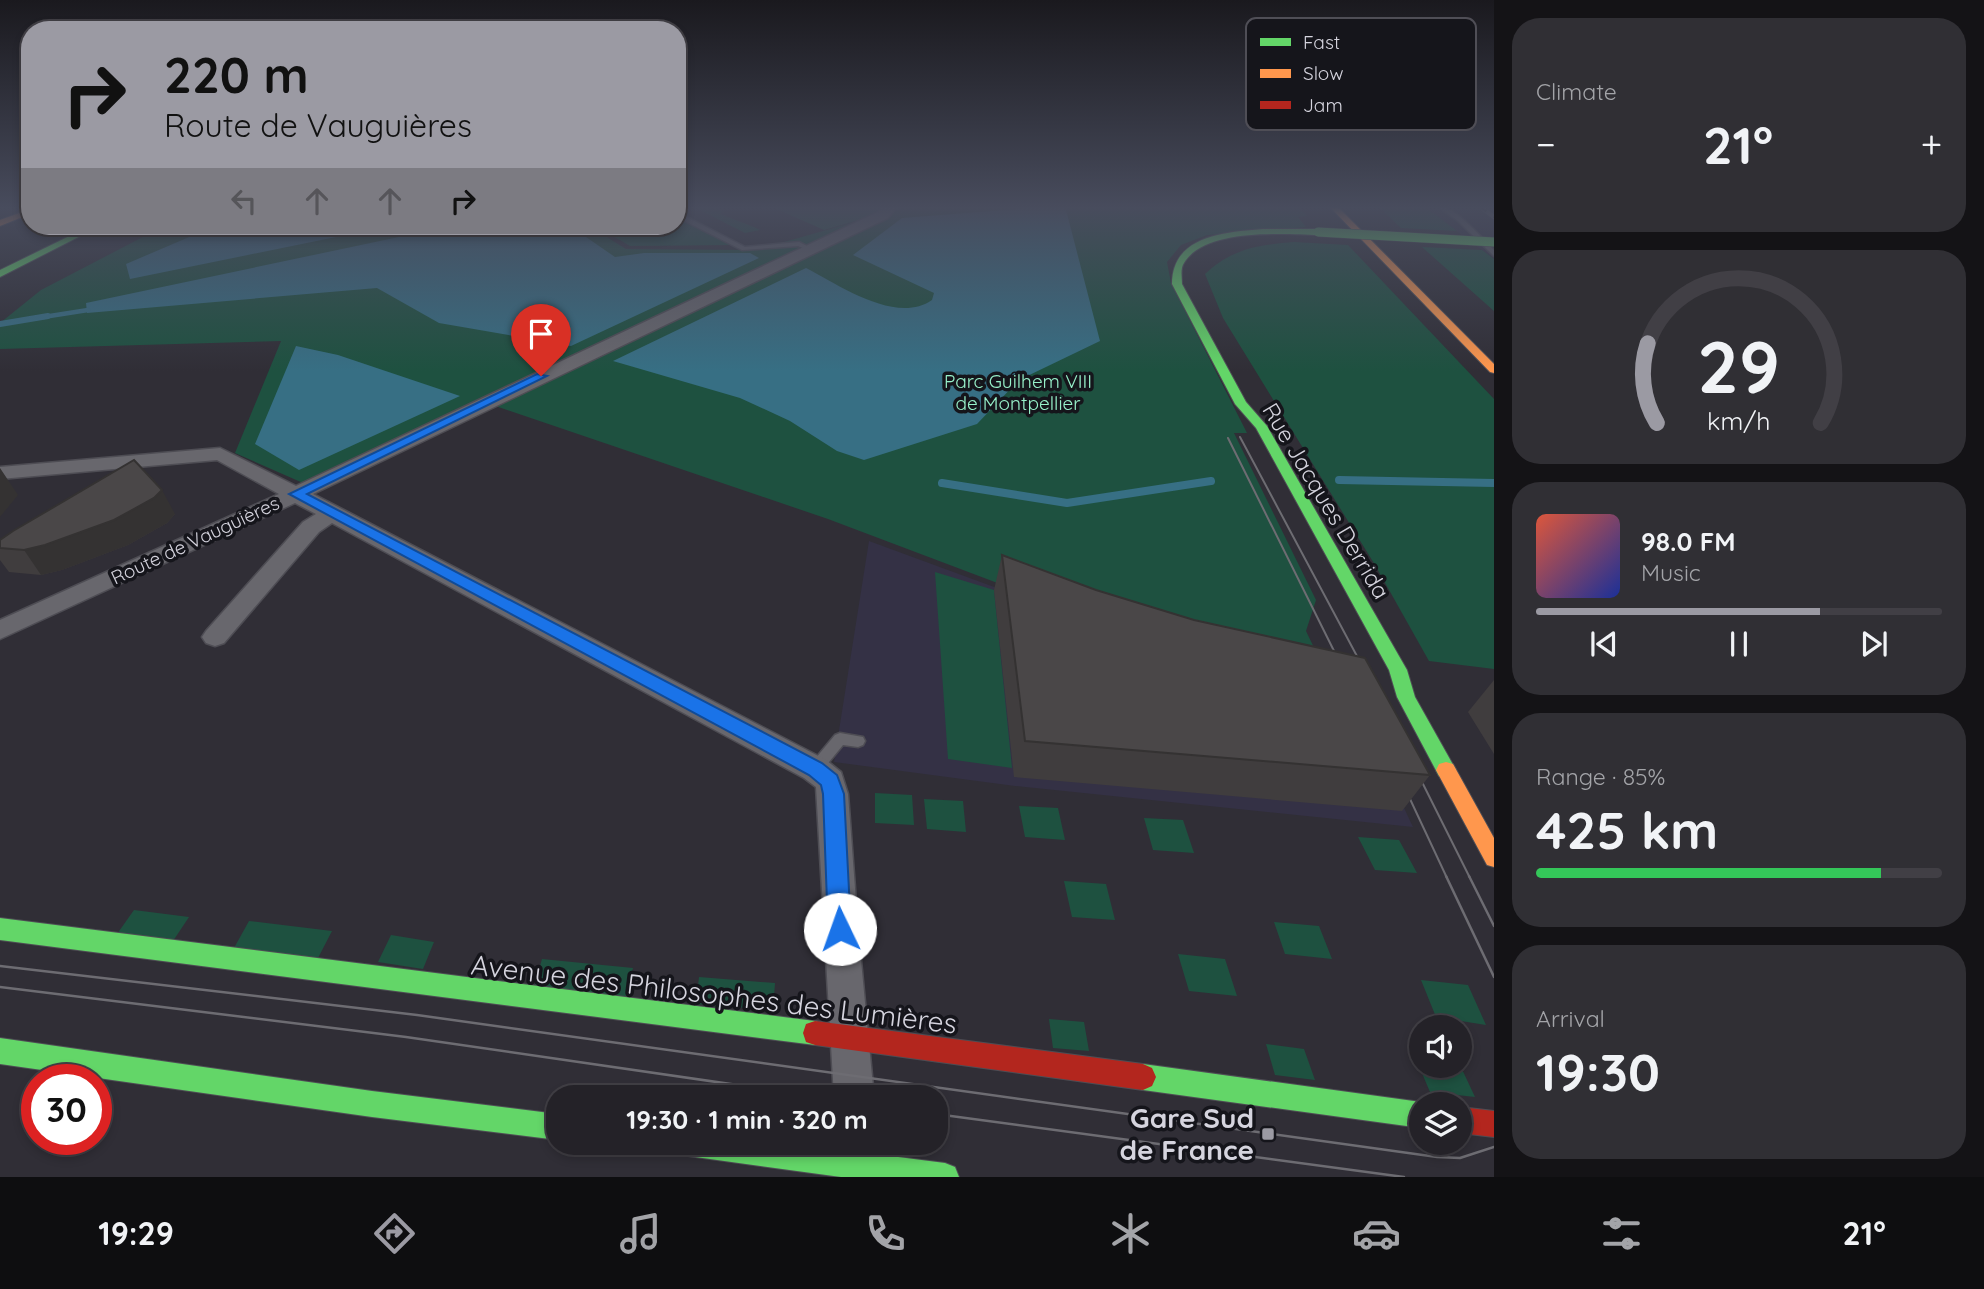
<!DOCTYPE html>
<meta charset="utf-8">
<style>
body{margin:0;font-family:Quicksand,sans-serif;background:#302f34;color:#f1f3f6;height:100vh;display:flex;flex-direction:column;font-size:26px;white-space:nowrap}
*{box-sizing:border-box;margin:0}
p{font-size:23px;color:#a3a4a8}
.icon{flex:none;width:38px;height:38px;fill:none;stroke:currentColor;stroke-width:2;stroke-linecap:round;stroke-linejoin:round}
.map{position:relative;flex:1;overflow:hidden}
.side{display:flex;flex-direction:column;gap:18px;padding:18px;background:#141316;width:490px}
.side>*{flex:none}
.guide{position:absolute;left:21px;top:21px;width:665px;height:214px;border-radius:28px;box-shadow:0 4px 10px #0003,0 0 0 2px #413f45;background:#9b9aa3;color:#111;overflow:hidden}
.fabs{position:absolute;left:1409px;top:1015px;display:grid;gap:14px}
.fabs a{display:grid;place-items:center;width:63px;height:63px;border-radius:50%;background:#242228;box-shadow:0 4px 10px #0003,0 0 0 2px #413f45;font-size:35px}
.speed{position:absolute;left:21px;top:1064px;display:flex;gap:14px;font-size:35px;font-weight:700;text-align:center}
.speed>*{display:grid;place-content:center;width:91px;height:91px;border-radius:50%;background:#242228;box-shadow:0 4px 10px #0003,0 0 0 2px #413f45;line-height:1}
.speed .limit{border:10px solid #d22;background:#fff;color:#111}
.pin{position:absolute;display:grid;place-items:center;width:60px;height:60px;color:#fff;margin:-72px -30px;border-radius:50% 50% 50% 0;rotate:-45deg;box-shadow:0 0 7px #0007}
.pin .icon{rotate:45deg}
.me{position:absolute;width:77px;margin:-38px;rotate:357deg;stroke-linejoin:round;filter:drop-shadow(0 0 5px #0008)}
.turn{display:flex;align-items:center;gap:24px;height:147px;padding:0 28px;font-size:32px}
.turn .icon{width:91px;height:91px;stroke-width:2.5}
.turn b{display:block;font-size:49px;line-height:60px}
.lanes{display:flex;align-items:center;height:66px;padding:0 28px;background:#0003;justify-content:center;gap:35px;direction:ltr}
.lanes .off{opacity:.35}
.big{font-size:52px;font-weight:700;line-height:1.1}
.side .card{flex:1;display:flex;flex-direction:column;justify-content:center;gap:10px;min-width:0;padding:0 24px;border-radius:28px;background:#302f34}
.side .dial{align-items:center;gap:0}
.dial svg{height:182px;overflow:visible;fill:none;stroke:#413f45;stroke-width:7;stroke-linecap:round;text-anchor:middle}
.dial text{fill:#f1f3f6;stroke:none}
.song{display:flex;align-items:center;gap:21px}
.cover{width:84px;height:84px;border-radius:10px;background:linear-gradient(135deg,hsl(10 70% 55%),hsl(230 70% 35%))}
.played{height:7px;border-radius:4px;background:linear-gradient(90deg,#9b9aa3 70%,#413f45 70%)}
.keys{display:flex;justify-content:space-around;direction:ltr}
.heat{display:flex;justify-content:space-between;align-items:center;font-size:38px;direction:ltr}
.charge{height:10px;border-radius:5px;background:linear-gradient(90deg,#34c759 85%,#413f45 0)}
.trip{position:absolute;left:546px;top:1085px;width:402px;height:70px;border-radius:28px;background:#242228;box-shadow:0 4px 10px #0003,0 0 0 2px #413f45;font-weight:700;line-height:70px;text-align:center}
.tabs{display:flex;height:112px;justify-content:space-around;align-items:center;background:#0e0e10;color:#a3a4a8}
.tabs .icon{width:49px;height:49px}
.tabs .on{color:#9b9aa3}
.tabs b{font-size:32px;color:#f1f3f6}
main{display:flex;flex:1;min-height:0}
.map>svg:first-child{display:block}
</style>
<main>
<div class="map">
<svg width="1494" height="1177" viewBox="0 0 1494 1177">
<rect width="100%" height="100%" fill="#302e36"/>
<!-- built -->
<path fill="#343145" d="M 1423,206 L 1494,206 L 1494,259 L 1482,250 Z
M 869,541 L 1111,630 L 1349,691 L 1413,827 L 1015,786 L 834,762 Z"/>
<!-- green -->
<path fill="#1e5140" d="M 692,206 L 712,206 L 724,211 L 721,214 C 733,220 747,223 760,230 L 745,233 Z
M 885,206 L 1299,206 L 1307,216 L 1298,217 L 1306,227 L 1207,235 L 1181,245 L 1167,262 L 1171,283 L 1247,433 L 1234,433 L 1316,600 L 1306,631 L 1317,654 L 1111,626 L 828,519 L 478,400 L 303,483 L 235,453 L 281,341 L 0,349 L 0,323 L 41,290 L 164,226 L 589,226 L 626,249 L 756,250 L 883,214 Z
M 1378,206 L 1424,206 L 1457,231 L 1401,228 Z
M 677,217 L 732,245 L 630,246 L 596,226 L 677,226 Z
M 1294,242 L 1348,245 L 1494,399 L 1494,669 L 1429,661 L 1375,565 L 1223,318 L 1205,274 C 1233,248 1258,245 1294,242 Z
M 1422,247 L 1482,250 L 1494,259 L 1494,311 Z
M 935,572 L 994,590 L 1012,768 L 948,759 Z
M 875,793 L 912,795 L 914,825 L 875,823 Z
M 924,799 L 963,801 L 966,832 L 927,829 Z
M 1019,806 L 1058,808 L 1065,840 L 1025,837 Z
M 1144,818 L 1183,820 L 1194,853 L 1153,850 Z
M 1358,837 L 1399,840 L 1417,873 L 1375,870 Z
M 1064,881 L 1106,884 L 1115,920 L 1072,917 Z
M 134,910 L 189,917 L 173,941 L 117,934 Z
M 249,921 L 332,931 L 318,958 L 234,948 Z
M 1274,922 L 1319,926 L 1332,959 L 1285,954 Z
M 391,935 L 434,942 L 423,969 L 378,962 Z
M 1178,954 L 1225,959 L 1237,996 L 1189,991 Z
M 542,959 L 633,968 L 626,998 L 534,988 Z
M 699,977 L 775,983 L 773,1010 L 696,1004 Z
M 1421,980 L 1468,985 L 1486,1025 L 1436,1017 Z
M 1049,1019 L 1084,1022 L 1089,1051 L 1053,1048 Z
M 1266,1044 L 1304,1049 L 1315,1080 L 1275,1075 Z
M 1416,1059 L 1421,1060 L 1421,1066 L 1460,1065 L 1475,1097 L 1430,1092 Z"/>
<!-- forest -->
<path fill="#265946" d="M 770,206 L 878,206 L 880,214 L 824,230 Z"/>
<!-- water -->
<path fill="#376f84" d="M 1058,206 L 1065,206 L 1100,341 L 1019,380 L 977,424 L 864,460 L 837,451 L 790,421 L 740,398 L 613,361 L 806,268 C 839,285 896,325 932,300 L 934,293 L 853,255 L 902,218 Z
M 215,226 L 390,226 L 130,279 L 126,264 Z
M 451,226 L 570,226 L 615,257 L 644,253 L 750,253 L 759,258 L 571,346 L 439,323 L 377,288 L 87,313 L 86,303 Z
M 296,346 L 338,355 L 460,396 L 299,470 L 255,444 Z"/>
<g fill="none" stroke-linecap="round" stroke-linejoin="round">
<!-- stream-far2 -->
<path stroke="#376f84" stroke-width="4.5" d="M 37,318 L 88,310"/>
<!-- stream-far1 -->
<path stroke="#376f84" stroke-width="6" d="M 0,324 L 48,316"/>
<!-- stream -->
<path stroke="#376f84" stroke-width="8" d="M 1339,480 L 1494,483
M 942,483 L 1067,503 L 1211,481"/>
<!-- lane casing -->
<g stroke="#4e4d54" stroke-width="3">
<path id="lane" d="M 1437,206 C 1456,206 1480,237 1494,250 L 1494,256 L 1457,220 Z
M 677,212 L 745,247 L 799,242 L 813,249 L 810,251 L 798,246 L 742,250 L 677,217 Z
M 840,733 L 863,737 L 865,741 L 863,745 L 858,747 L 843,745 L 820,773 L 815,775 L 810,773 L 807,769 L 810,765 L 835,735 Z"/>
</g>
<!-- street casing -->
<g stroke="#4e4d54" stroke-width="3">
<path id="street" d="M 884,206 L 897,206 L 888,218 L 313,494 L 826,760 L 841,772 L 848,794 L 858,929 L 874,1097 L 834,1097 L 816,787 L 804,778 L 332,523 L 319,532 L 224,643 L 215,646 L 206,643 L 202,637 L 206,631 L 303,522 L 316,514 L 295,503 L 0,639 L 0,620 L 279,494 L 217,460 L 0,479 L 0,467 L 220,448 L 296,486 L 878,212 Z"/>
</g>
<!-- fast casing -->
<g stroke="#4e4d54" stroke-width="2">
<path id="fast" d="M 90,226 L 100,226 L 0,277 L 0,270 Z
M 1263,229 L 1318,229 L 1322,232 L 1318,235 C 1283,234 1205,228 1184,263 C 1180,269 1182,277 1182,284 L 1246,402 L 1267,426 L 1407,670 L 1415,697 L 1456,770 L 1453,776 L 1446,778 L 1439,776 L 1397,697 L 1389,670 L 1256,428 L 1235,404 L 1172,284 C 1172,235 1226,232 1263,229 Z
M 0,918 L 815,1021 L 824,1024 L 827,1033 L 824,1042 L 815,1045 L 0,940 Z
M 0,1038 L 372,1091 L 558,1114 L 558,1140 L 372,1117 L 0,1064 Z
M 1143,1064 L 1421,1102 L 1427,1104 L 1421,1104 L 1421,1128 L 1143,1090 L 1134,1086 L 1130,1077 L 1134,1068 Z
M 675,1143 L 789,1143 L 945,1163 L 955,1167 L 959,1177 L 841,1177 L 688,1156 L 678,1153 Z"/>
</g>
<!-- slow casing -->
<g stroke="#4e4d54" stroke-width="2">
<path id="slow" d="M 1329,206 L 1337,206 L 1494,364 L 1494,373 L 1490,372 Z
M 30,209 L 30,214 L 0,226 L 0,220 Z
M 1446,762 L 1453,764 L 1494,838 L 1494,867 L 1487,865 L 1436,770 L 1439,764 Z"/>
</g>
<!-- jam casing -->
<g stroke="#4e4d54" stroke-width="2">
<path id="jam" d="M 815,1021 L 1143,1064 L 1152,1068 L 1156,1077 L 1152,1086 L 1143,1090 L 815,1045 L 806,1042 L 803,1033 L 806,1024 Z
M 1460,1107 L 1494,1111 L 1494,1137 L 1460,1133 Z"/>
</g>
<!-- lane -->
<use href="#lane" fill="#68676d" fill-rule="evenodd"/>
<!-- street -->
<use href="#street" fill="#68676d" fill-rule="evenodd"/>
<!-- fast -->
<use href="#fast" fill="#63d668" fill-rule="evenodd"/>
<!-- slow -->
<use href="#slow" fill="#ff974d" fill-rule="evenodd"/>
<!-- jam -->
<use href="#jam" fill="#b3261e" fill-rule="evenodd"/>
<!-- tram-far1 -->
<path stroke="#6d6c72" stroke-width="2" d="M 1240,437 L 1366,673
M 1228,438 L 1343,669
M 1414,766 L 1470,878
M 1403,784 L 1447,878"/>
<!-- tram -->
<path stroke="#6d6c72" stroke-width="2.5" d="M 1446,876 L 1494,977
M 1469,876 L 1494,926
M 0,966 L 417,1015 L 1437,1157 L 1460,1158 L 1494,1147
M 0,987 L 406,1037 L 820,1097
M 936,1114 L 1404,1177"/>
<!-- rail casing -->
<g stroke="#6d6c72" stroke-width="4.5">
<path id="rail" d="M 1479,206 L 1494,217"/>
</g>
<!-- rail -->
<use href="#rail" stroke="#15151b" stroke-width="2.5" stroke-dasharray="9" stroke-linecap="butt"/>
<!-- fast-bridge casing -->
<g stroke="#4e4d54" stroke-width="10" stroke-linecap="butt">
<path id="fast-bridge" d="M 1318,232 L 1494,242"/>
</g>
<!-- fast-bridge -->
<use href="#fast-bridge" stroke="#63d668" stroke-width="9"/>
</g>
<!-- wall -->
<path fill="#403d3e" d="M 175,514 L 167,523 L 128,545 L 62,570 L 41,575 L 9,572 L 0,560 L 0,540 Z
M 1002,555 L 1430,775 L 1402,811 L 1014,777 L 994,590 Z
M 1494,680 L 1494,754 L 1468,712 Z"/>
<!-- shaded-wall -->
<path fill="#343232" d="M 0,468 L 18,495 L 0,517 Z
M 162,490 L 175,514 L 167,523 L 128,545 L 62,570 L 41,575 L 24,550 Z"/>
<!-- building -->
<path fill="#4a4748" stroke="#343232" stroke-width="2" d="M 134,460 L 162,490 L 154,498 L 114,520 L 45,545 L 24,550 L 0,548 L 0,540 L 13,531 Z
M 1002,555 L 1096,590 L 1194,620 L 1365,658 L 1430,775 L 1025,741 Z"/>
<!-- sky -->
<linearGradient id="sky" x2="0" y2="1"><stop stop-color="#1a191e"/><stop offset="0.56" stop-color="#484c5d"/><stop offset="1" stop-color="#484c5d" stop-opacity="0"/></linearGradient>
<rect width="1494" height="371" fill="url(#sky)"/>
<!-- route -->
<path fill="#1a73e8" stroke="#114b97" stroke-width="2" d="M 537,374 L 547,376 L 307,494 L 822,763 L 837,775 L 844,794 L 851,929 L 848,936 L 840,940 L 832,936 L 828,929 L 823,794 L 821,785 L 809,775 L 289,494 Z"/>
<!-- markers -->
<rect fill="#9b9aa3" stroke="#15151b" stroke-width="2.5" x="1261" y="1127" width="14" height="14" rx="3.5"/>
<g text-anchor="middle" stroke-width="7" stroke-linejoin="round" paint-order="stroke">
<!-- far-park labels -->
<g font-size="19" fill="#97f1ca" stroke="#15151b">
<text x="1018" y="388">Parc Guilhem VIII<tspan x="1018" dy="22">de Montpellier</tspan></text>
</g>
<!-- far-street labels -->
<g font-size="19" fill="#d5d4de" stroke="#15151b">
<text transform="translate(195 540) rotate(-25)" y="7">Route de Vauguières</text>
</g>
<!-- street labels -->
<g font-size="23" fill="#d5d4de" stroke="#15151b">
<text transform="translate(1326 501) rotate(59)" y="8">Rue Jacques Derrida</text>
</g>
<!-- near-street labels -->
<g font-size="28" fill="#d5d4de" stroke="#15151b">
<text transform="translate(714 994) rotate(7)" y="10">Avenue des Philosophes des Lumières</text>
</g>
<!-- near-poi labels -->
<g font-size="28" font-weight="bold" fill="#d5d4de" stroke="#15151b" text-anchor="end">
<text x="1254" y="1128">Gare Sud<tspan x="1254" dy="32">de France</tspan></text>
</g>
</g>
<!-- legend -->
<rect x="1246" y="18" width="230" height="112" rx="10" fill="#15151b" stroke="#4f4e56" stroke-width="2"/>
<rect x="1260" y="38" width="31" height="8" fill="#63d668"/>
<rect x="1260" y="69" width="31" height="9" fill="#ff974d"/>
<rect x="1260" y="101" width="31" height="8" fill="#b3261e"/>
<g font-size="19" fill="#d5d4de">
<text x="1303" y="49">Fast</text>
<text x="1303" y="80">Slow</text>
<text x="1303" y="112">Jam</text>
</g>
</svg>
<div class="fabs">
<a><svg class="icon" aria-label="sound" viewBox="0 0 24 24"><path d="M4 9h4l5-4v14l-5-4H4zM17 9q2 3 0 6"/></svg></a>
<a><svg class="icon" aria-label="layers" viewBox="0 0 24 24"><path d="M12 4l9 5-9 5-9-5zM3 14l9 5 9-5"/></svg></a>
</div>
<div class="speed"><div class="limit">30</div></div>
<div class="pin" style="left:541px;top:376px;background:#d93025"><svg class="icon" aria-label="arrive" viewBox="0 0 24 24"><path d="M6 21V4h12l-3 4 3 4H6"/></svg></div>
<svg class="me" style="left:840px;top:929px" viewBox="-20 -20 40 40"><circle r="19" fill="#fff"/><path d="M0-13L10 11 0 6-10 11z" fill="#1a73e8"/></svg>
<div class="trip">19:30 · 1 min · 320 m</div>
<div class="guide">
<div class="turn"><svg class="icon" aria-label="right" viewBox="0 0 24 24"><path d="M7 20v-9h11M14 6l5 5-5 5"/></svg><div><b>220 m</b>Route de Vauguières</div></div>
<div class="lanes"><svg class="icon off" aria-label="left" viewBox="0 0 24 24"><path d="M17 20v-9H6M10 6l-5 5 5 5"/></svg><svg class="icon off" aria-label="ahead" viewBox="0 0 24 24"><path d="M12 20V5M6 11l6-6 6 6"/></svg><svg class="icon off" aria-label="ahead" viewBox="0 0 24 24"><path d="M12 20V5M6 11l6-6 6 6"/></svg><svg class="icon" aria-label="right" viewBox="0 0 24 24"><path d="M7 20v-9h11M14 6l5 5-5 5"/></svg></div>
</div>
</div>
<section class="side">
<div class="card"><p>Climate</p>
<div class="heat"><a>−</a><b class="big">21°</b><a>+</a></div>
</div>
<div class="card dial"><svg viewBox="0 0 100 80">
<path d="M14 69A42 42 0 1 1 86 69"/>
<path d="M14 69A42 42 0 0 1 10 34" stroke="#9b9aa3"/>
<text x="50" y="56" font-size="32" font-weight="700">29</text>
<text x="50" y="72" font-size="11">km/h</text>
</svg></div>
<div class="card">
<div class="song"><i class="cover"></i><div><b>98.0 FM</b><p>Music</p></div></div>
<div class="played"></div>
<div class="keys"><svg class="icon" aria-label="previous" viewBox="0 0 24 24"><path d="M18 5L8 12l10 7zM5 5v14"/></svg><svg class="icon" aria-label="pause" viewBox="0 0 24 24"><path d="M8 5v14M16 5v14"/></svg><svg class="icon" aria-label="next" viewBox="0 0 24 24"><path d="M6 5l10 7-10 7zM19 5v14"/></svg></div>
</div>
<div class="card"><p>Range · 85%</p><b class="big">425 km</b><div class="charge"></div></div>
<div class="card"><p>Arrival</p><b class="big">19:30</b></div>
</section>
</main>
<nav class="tabs">
<b>19:29</b>
<svg class="icon on" aria-label="directions" viewBox="0 0 24 24"><path d="M12 3l9 9-9 9-9-9zM9 14v-3h6M13 9l2 2-2 2"/></svg>
<svg class="icon" aria-label="music" viewBox="0 0 24 24"><path d="M9 18V5l10-2v13"/><circle cx="6" cy="18" r="3"/><circle cx="16" cy="16" r="3"/></svg>
<svg class="icon" aria-label="phone" viewBox="0 0 24 24"><path d="M5 4h4l2 5-3 2q2 4 5 5l2-3 5 2v4C11 20 4 13 5 4z"/></svg>
<svg class="icon" aria-label="climate" viewBox="0 0 24 24"><path d="M12 3v18M4 7l16 10M4 17L20 7"/></svg>
<svg class="icon" aria-label="car" viewBox="0 0 24 24"><path d="M5 17H2v-5l4-1 3-4h7l3 4 3 1v5h-3M9 17h6M6 11h13"/><circle cx="7" cy="17" r="2"/><circle cx="17" cy="17" r="2"/></svg>
<svg class="icon" aria-label="filters" viewBox="0 0 24 24"><path d="M4 7h16M4 17h16"/><circle cx="9" cy="7" r="2"/><circle cx="15" cy="17" r="2"/></svg>
<b>21°</b>
</nav>
